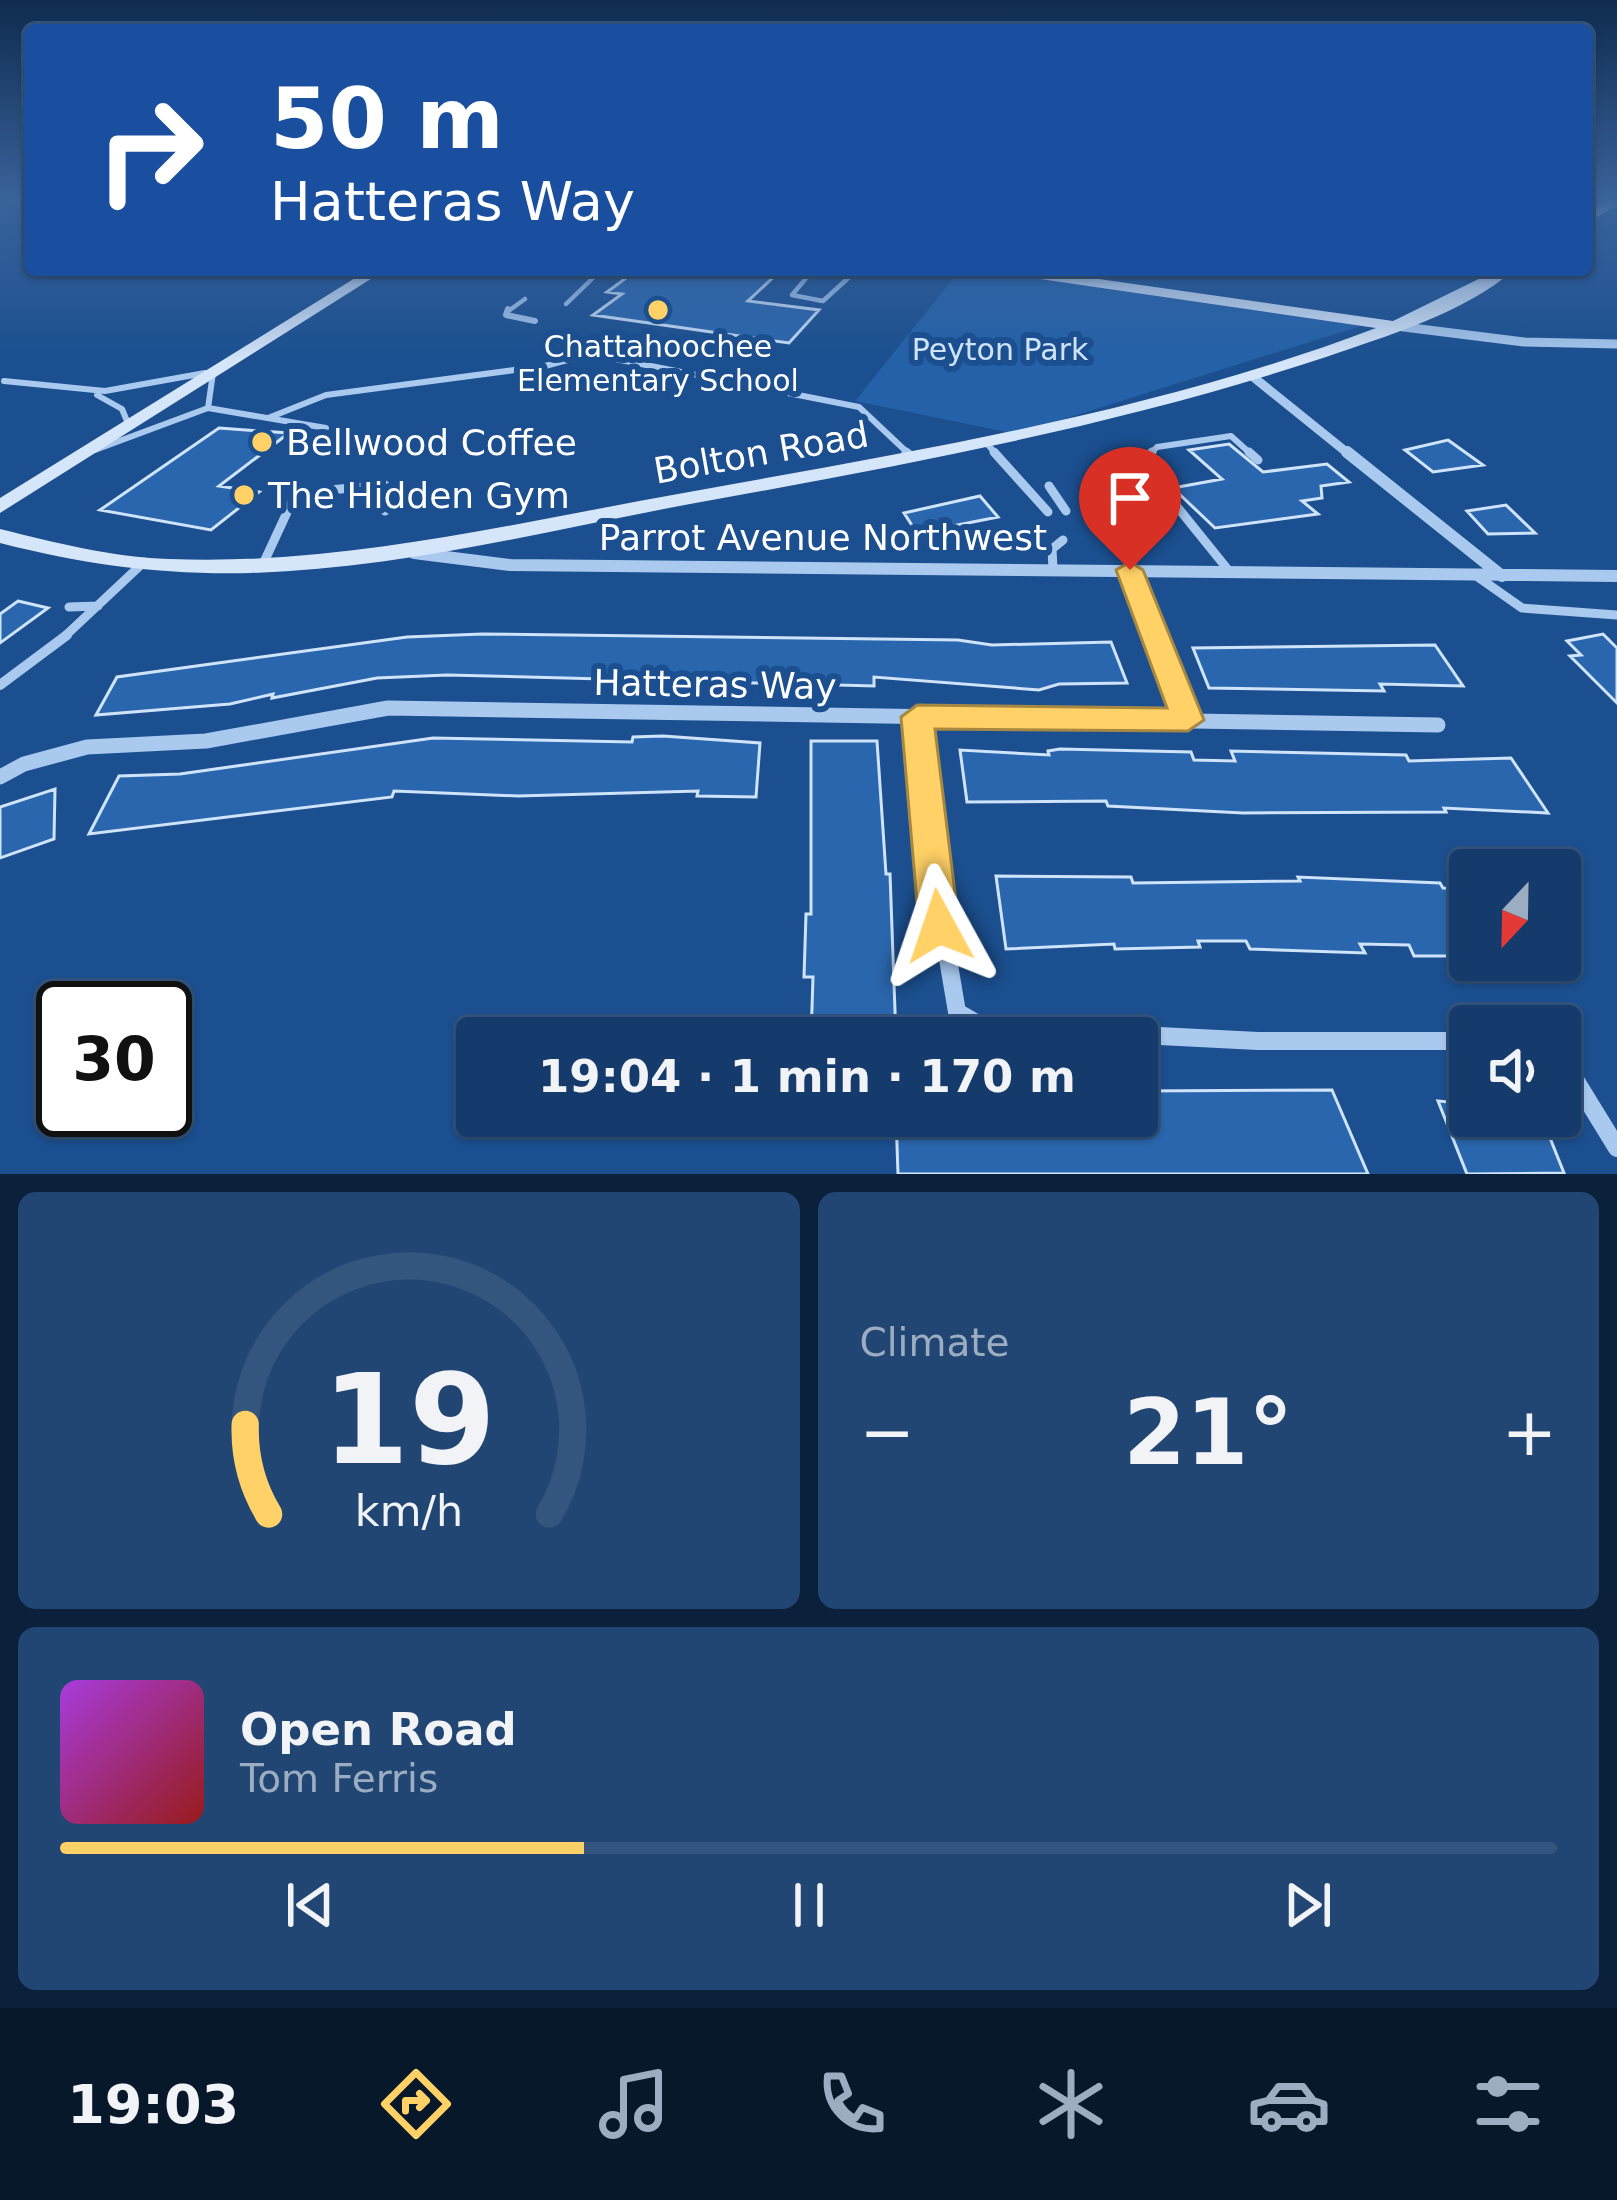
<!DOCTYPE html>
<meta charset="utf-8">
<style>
body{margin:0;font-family:"DejaVu Sans",sans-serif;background:#214673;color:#f1f3f6;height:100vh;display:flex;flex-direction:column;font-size:45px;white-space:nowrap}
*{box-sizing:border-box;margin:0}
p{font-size:39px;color:#9dadc1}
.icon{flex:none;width:66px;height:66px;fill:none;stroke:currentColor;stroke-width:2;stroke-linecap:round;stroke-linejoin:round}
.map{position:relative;height:1174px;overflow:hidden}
.drawer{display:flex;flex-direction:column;gap:18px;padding:18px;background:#0b203b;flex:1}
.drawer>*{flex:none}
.hud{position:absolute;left:24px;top:24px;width:1569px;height:252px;border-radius:12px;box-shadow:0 3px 9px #0004,0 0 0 3px #33557e;background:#1a4fa0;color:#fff;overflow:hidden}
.needle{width:78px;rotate:202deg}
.tools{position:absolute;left:1449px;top:849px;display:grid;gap:24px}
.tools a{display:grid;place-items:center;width:132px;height:132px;border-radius:12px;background:#143b6b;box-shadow:0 3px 9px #0004,0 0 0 3px #33557e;font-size:60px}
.speed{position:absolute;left:36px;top:981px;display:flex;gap:24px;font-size:60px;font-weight:700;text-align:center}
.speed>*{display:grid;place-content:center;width:156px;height:156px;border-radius:50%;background:#143b6b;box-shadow:0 3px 9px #0004,0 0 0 3px #33557e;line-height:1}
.speed .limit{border:6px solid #111;border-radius:18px;background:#fff;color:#111}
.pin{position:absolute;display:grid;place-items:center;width:102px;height:102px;color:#fff;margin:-123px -51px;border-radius:50% 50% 50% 0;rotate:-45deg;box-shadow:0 0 12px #0007}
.pin .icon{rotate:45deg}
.me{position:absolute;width:132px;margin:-66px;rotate:355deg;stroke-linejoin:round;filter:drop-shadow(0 0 9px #0008)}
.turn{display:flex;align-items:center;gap:42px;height:252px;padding:0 48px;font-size:54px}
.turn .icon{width:156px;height:156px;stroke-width:2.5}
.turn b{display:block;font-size:84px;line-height:102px}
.big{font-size:90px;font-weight:700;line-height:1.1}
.drawer .tile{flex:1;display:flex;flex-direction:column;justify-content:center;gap:18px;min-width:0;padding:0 42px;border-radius:18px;background:#214673}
.drawer .dial{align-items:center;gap:0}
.dial svg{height:312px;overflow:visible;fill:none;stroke:#33557e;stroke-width:7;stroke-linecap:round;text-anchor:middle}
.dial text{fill:#f1f3f6;stroke:none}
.song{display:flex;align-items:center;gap:36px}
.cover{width:144px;height:144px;border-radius:18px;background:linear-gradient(135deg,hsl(280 70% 55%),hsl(0 70% 35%))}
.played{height:12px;border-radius:6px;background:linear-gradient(90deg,#ffd166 35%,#33557e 35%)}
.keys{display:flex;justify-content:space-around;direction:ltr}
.heat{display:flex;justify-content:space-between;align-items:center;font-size:66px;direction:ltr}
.drawer .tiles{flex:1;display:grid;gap:18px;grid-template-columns:1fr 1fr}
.tile:last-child{grid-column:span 2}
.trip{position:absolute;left:456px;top:1017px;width:702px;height:120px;border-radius:12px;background:#143b6b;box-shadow:0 3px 9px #0004,0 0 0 3px #33557e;font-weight:700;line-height:120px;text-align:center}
.menu{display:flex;height:192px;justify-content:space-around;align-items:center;background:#08182b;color:#9dadc1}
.menu .icon{width:84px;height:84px}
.menu .selected{color:#ffd166}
.menu b{font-size:54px;color:#f1f3f6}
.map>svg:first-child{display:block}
</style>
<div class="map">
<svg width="1617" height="1174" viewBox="0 0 1617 1174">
<rect width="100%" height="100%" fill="#1b4f8f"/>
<!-- green -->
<path fill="#2461a8" d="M 960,270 L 994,270 L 1364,325 L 1016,434 L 855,401 Z"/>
<!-- building -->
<path fill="#2a66ad" stroke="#cfe3fa" stroke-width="3" d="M 637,270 L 781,270 L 748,301 L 819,310 L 789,343 L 593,315 L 622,294 L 607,292 Z
M 219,428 L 289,433 L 219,486 L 259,492 L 211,530 L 100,510 Z
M 1448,440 L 1483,465 L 1433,472 L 1405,450 Z
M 1229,444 L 1263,472 L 1327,464 L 1349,482 L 1321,486 L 1322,498 L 1302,501 L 1318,514 L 1215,528 L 1173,488 L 1222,479 L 1189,450 Z
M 980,496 L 998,517 L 917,533 L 904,513 Z
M 1506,505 L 1535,533 L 1488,534 L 1467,511 Z
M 18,601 L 48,608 L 0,643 L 0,614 Z
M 482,634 L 958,640 L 992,645 L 1111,642 L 1127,683 L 1059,684 L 1039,690 L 874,677 L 874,686 L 447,675 L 377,678 L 272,698 L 273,694 L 230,704 L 96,715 L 117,677 L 407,637 Z
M 1603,634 L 1617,648 L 1617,703 L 1570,656 L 1581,655 L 1567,641 Z
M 1435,645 L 1463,686 L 1380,684 L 1384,691 L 1209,688 L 1193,648 Z
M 663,736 L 760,743 L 756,797 L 697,796 L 698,791 L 518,796 L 394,791 L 392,797 L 89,834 L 119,776 L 180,774 L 433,738 L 632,742 L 633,737 Z
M 811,741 L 877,741 L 886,874 L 890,874 L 896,1038 L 811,1038 L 813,977 L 804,977 L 806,914 L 811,914 Z
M 1060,749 L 1191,752 L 1194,760 L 1235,761 L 1231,751 L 1406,755 L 1409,761 L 1511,758 L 1548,813 L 1444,808 L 1446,812 L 1243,813 L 1108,806 L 1106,801 L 967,802 L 960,750 L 1049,755 L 1048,751 Z
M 55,789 L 54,839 L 0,858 L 0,807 Z
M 996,876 L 1131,877 L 1133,883 L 1300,881 L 1298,877 L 1440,883 L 1443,888 L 1470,889 L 1470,956 L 1414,956 L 1409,945 L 1360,944 L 1365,953 L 1250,949 L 1246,941 L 1198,941 L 1200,947 L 1115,949 L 1114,944 L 1006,949 Z
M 1332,1090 L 1368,1174 L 898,1174 L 896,1116 L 1137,1116 L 1137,1091 Z
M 1438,1101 L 1470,1104 L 1470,1116 L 1542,1118 L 1564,1173 L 1467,1174 Z"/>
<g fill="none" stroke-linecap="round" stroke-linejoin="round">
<!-- lane-far3 -->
<path stroke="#a9c9ee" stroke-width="4.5" d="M 813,270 L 792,295 L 823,301 L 857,270
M 566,304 L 594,277
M 507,312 L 525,299"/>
<!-- lane-far2 -->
<path stroke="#a9c9ee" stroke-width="6" d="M 508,309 L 506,315 L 535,321
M 4,381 L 105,391 L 205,373
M 97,395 L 122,409 L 129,426
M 208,408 L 213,373
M 268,418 L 326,395 L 545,366 L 590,354 L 859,407 L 910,455
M 988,445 L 997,455
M 95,450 L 208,408 L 326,428
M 1149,455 L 1157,447 L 1231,436 L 1252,455"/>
<!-- lane-far1 -->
<path stroke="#a9c9ee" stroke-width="9" d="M 906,452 L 912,457
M 994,452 L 1048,512
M 1152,452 L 1141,462 L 1229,571
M 1249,452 L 1258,460
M 1049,486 L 1066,511
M 264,562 L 296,493 L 385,485 L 385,511
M 1053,569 L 1052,549 L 1063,540
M 1475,575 L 1522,608 L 1617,615
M 69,607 L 98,606
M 63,638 L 144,562"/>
<!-- lane -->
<path stroke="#a9c9ee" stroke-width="10" d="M 0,685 L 67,635"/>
<!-- street-far3 -->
<path stroke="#a9c9ee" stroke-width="9" d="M 1396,326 L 1524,342 L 1617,344
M 1252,376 L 1350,455"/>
<!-- street-far2 -->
<path stroke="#a9c9ee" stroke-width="12" d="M 1347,452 L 1502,576
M 414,553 L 510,565 L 1617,576
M 1130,570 L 1156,638"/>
<!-- street-far1 -->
<path stroke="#a9c9ee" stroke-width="15" d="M 1155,635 L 1188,720
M 917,717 L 933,874
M 0,777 L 24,764 L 87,747 L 206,741 L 388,708 L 1438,725"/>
<!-- street -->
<path stroke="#a9c9ee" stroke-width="18" d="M 933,871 L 957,1012 L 983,1027 L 1258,1041 L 1470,1041
M 1560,1066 L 1574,1078 L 1617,1148"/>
<!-- secondary -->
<path fill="#d6e6fa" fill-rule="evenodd" d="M 1611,198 L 1617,198 L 1617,205 L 1587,223 L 1587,213 Z
M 368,270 L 385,270 L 0,513 L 0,498 Z
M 999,270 L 1036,270 L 1393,321 L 1497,270 L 1514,270 C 1464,313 1387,336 1326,357 C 1118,426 905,465 690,504 C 545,531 399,569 251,573 C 162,575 86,565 0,543 L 0,529 C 56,543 111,557 169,559 C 345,566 518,522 689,492 C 921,450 1155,412 1376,328 L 1006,274 Z"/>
</g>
<!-- sky -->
<linearGradient id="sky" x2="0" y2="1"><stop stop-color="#0f2b4f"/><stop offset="0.55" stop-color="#39639b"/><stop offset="1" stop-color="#39639b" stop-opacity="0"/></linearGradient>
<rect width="1617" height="363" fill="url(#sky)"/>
<!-- route -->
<path fill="#ffd166" stroke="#a68842" stroke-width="3" d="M 1130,562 L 1143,570 L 1204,720 L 1188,731 L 935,729 L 959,926 L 953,938 L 939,943 L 925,938 L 919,926 L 901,717 L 917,705 L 1167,708 L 1116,570 Z"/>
<!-- markers -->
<g fill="#ffd166" stroke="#1b4f8f" stroke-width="4.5">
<circle cx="658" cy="310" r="12"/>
<circle cx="262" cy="442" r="12"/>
<circle cx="244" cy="495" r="12"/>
</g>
<g text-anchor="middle" stroke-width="12" stroke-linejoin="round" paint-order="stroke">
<!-- far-poi labels -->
<g font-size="30" fill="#fff" stroke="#1b4f8f">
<text x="658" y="357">Chattahoochee<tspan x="658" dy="34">Elementary School</tspan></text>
</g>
<!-- far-park labels -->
<g font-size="30" fill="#cfe3fa" stroke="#1b4f8f">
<text x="1000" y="360">Peyton Park</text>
</g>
<!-- poi labels -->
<g font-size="36" fill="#fff" stroke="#1b4f8f" text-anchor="start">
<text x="286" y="455">Bellwood Coffee</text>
<text x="268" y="508">The Hidden Gym</text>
</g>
<!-- street labels -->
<g font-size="36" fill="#fff" stroke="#1b4f8f">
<text transform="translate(761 452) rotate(-10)" y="13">Bolton Road</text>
<text x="823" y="550">Parrot Avenue Northwest</text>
<text transform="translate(715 684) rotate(1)" y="13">Hatteras Way</text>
</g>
</g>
</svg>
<div class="tools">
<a><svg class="needle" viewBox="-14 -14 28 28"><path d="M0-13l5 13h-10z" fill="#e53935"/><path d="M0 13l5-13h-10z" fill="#9dadc1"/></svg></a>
<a><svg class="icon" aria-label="sound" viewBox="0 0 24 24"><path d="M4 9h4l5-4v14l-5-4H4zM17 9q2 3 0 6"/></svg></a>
</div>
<div class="speed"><div class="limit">30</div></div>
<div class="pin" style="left:1130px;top:570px;background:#d93025"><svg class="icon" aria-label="arrive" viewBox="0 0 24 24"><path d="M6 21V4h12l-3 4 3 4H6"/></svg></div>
<svg class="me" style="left:939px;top:926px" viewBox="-20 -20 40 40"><path d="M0-17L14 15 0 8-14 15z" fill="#ffd166" stroke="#fff" stroke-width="4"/></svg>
<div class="trip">19:04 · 1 min · 170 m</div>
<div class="hud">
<div class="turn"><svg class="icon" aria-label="right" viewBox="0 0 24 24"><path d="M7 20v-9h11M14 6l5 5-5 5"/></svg><div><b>50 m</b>Hatteras Way</div></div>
</div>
</div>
<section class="drawer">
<div class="tiles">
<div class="tile dial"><svg viewBox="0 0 100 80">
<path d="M14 69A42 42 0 1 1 86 69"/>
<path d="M14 69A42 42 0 0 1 8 46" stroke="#ffd166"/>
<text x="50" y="56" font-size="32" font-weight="700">19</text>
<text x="50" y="72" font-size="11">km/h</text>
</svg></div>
<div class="tile"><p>Climate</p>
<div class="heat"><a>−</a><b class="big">21°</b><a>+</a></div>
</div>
<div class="tile">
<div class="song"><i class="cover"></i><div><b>Open Road</b><p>Tom Ferris</p></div></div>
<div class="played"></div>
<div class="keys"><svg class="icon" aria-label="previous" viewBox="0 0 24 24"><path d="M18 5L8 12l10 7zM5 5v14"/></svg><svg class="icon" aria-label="pause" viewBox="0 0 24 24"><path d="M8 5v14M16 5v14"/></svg><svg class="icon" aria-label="next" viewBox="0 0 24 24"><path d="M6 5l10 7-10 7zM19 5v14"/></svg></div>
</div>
</div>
</section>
<nav class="menu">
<b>19:03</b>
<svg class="icon selected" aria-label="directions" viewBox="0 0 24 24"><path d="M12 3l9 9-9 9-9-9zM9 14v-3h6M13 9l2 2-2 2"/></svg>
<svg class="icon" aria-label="music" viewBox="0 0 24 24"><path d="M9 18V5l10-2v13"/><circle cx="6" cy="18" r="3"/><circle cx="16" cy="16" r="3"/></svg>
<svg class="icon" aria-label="phone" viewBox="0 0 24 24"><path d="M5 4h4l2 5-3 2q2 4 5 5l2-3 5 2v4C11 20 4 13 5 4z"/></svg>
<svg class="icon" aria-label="climate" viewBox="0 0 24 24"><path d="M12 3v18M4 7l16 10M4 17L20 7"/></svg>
<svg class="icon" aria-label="car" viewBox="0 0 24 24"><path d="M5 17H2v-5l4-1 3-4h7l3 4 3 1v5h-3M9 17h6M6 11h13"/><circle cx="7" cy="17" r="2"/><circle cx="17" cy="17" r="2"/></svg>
<svg class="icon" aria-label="filters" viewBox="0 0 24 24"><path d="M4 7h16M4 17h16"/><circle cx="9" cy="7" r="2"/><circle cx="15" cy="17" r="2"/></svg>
</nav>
